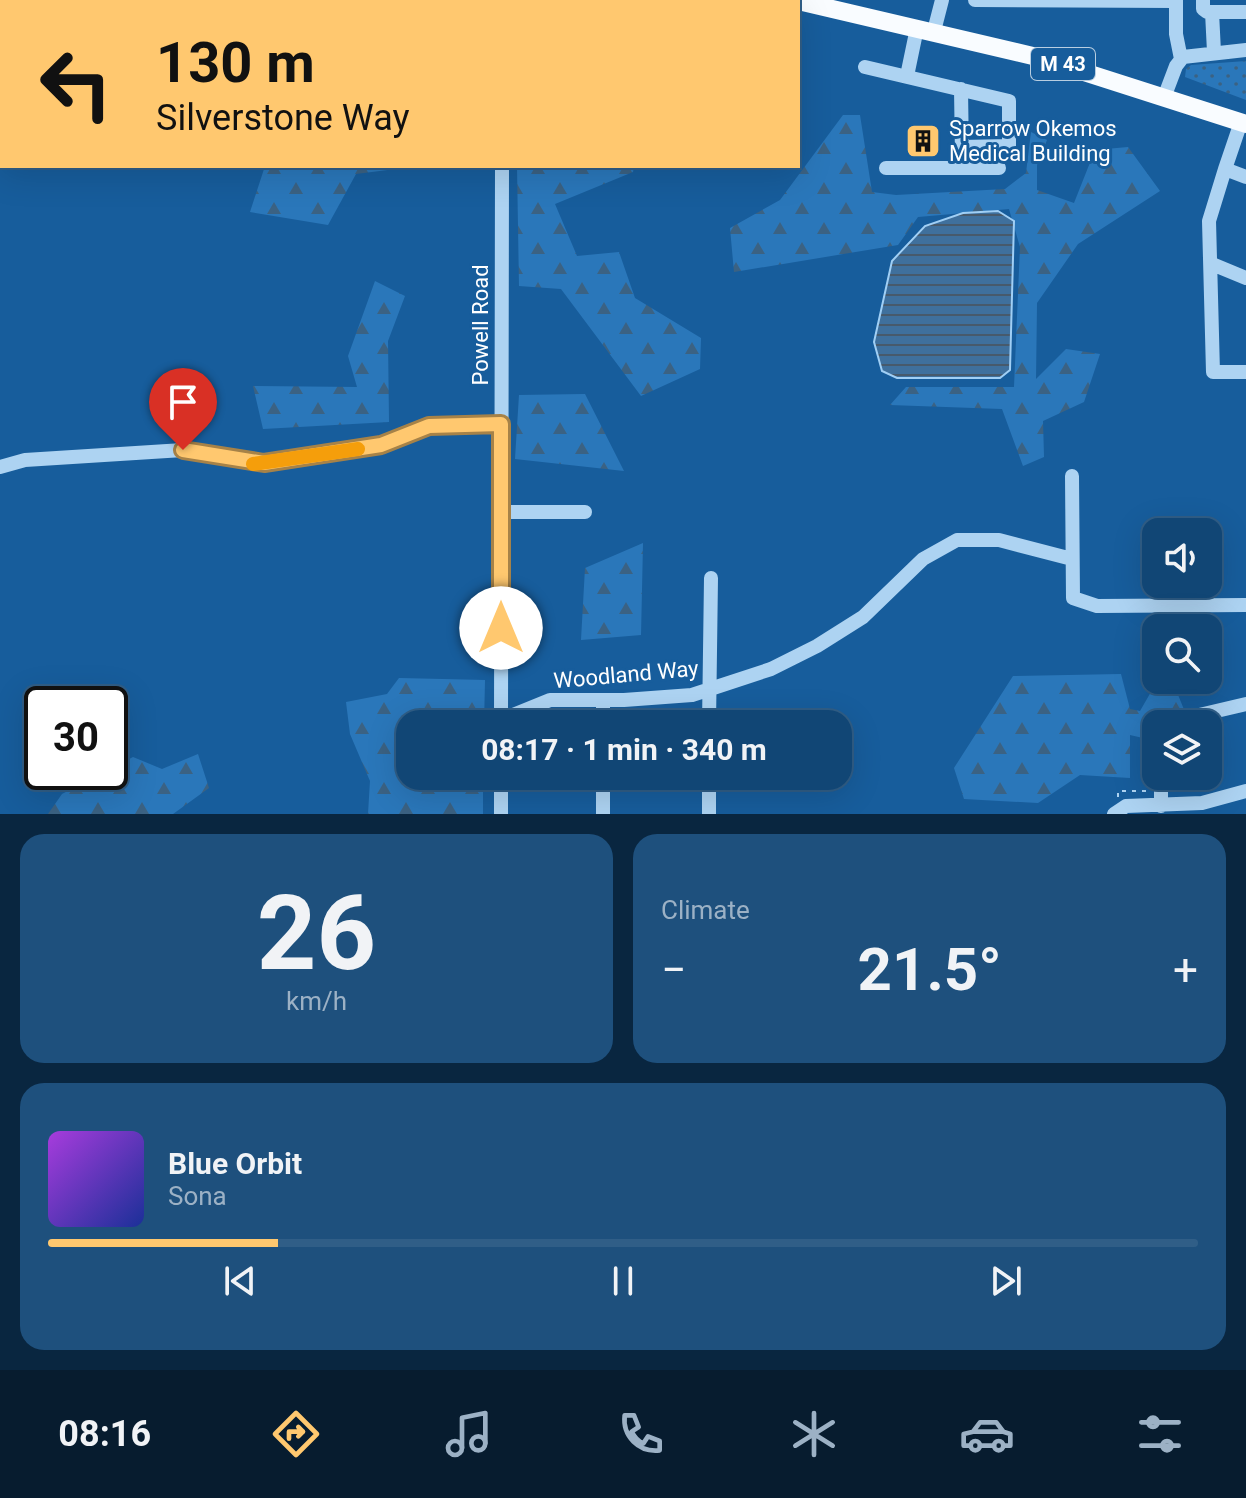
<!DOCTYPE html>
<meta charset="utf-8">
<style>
body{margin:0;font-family:Roboto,sans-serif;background:#1e507d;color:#f1f3f6;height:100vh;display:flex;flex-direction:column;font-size:30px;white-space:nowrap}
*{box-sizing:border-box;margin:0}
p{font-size:26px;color:#9cb1c5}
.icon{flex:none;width:44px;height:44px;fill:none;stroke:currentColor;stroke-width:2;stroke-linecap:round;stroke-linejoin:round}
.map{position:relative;height:814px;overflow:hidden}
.drawer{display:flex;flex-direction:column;gap:20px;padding:20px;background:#092640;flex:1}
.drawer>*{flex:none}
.hud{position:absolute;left:0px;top:0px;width:800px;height:168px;box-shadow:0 8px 32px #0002,0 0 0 2px #305e87;background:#ffc86f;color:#111;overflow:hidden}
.tools{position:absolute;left:1142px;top:518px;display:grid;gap:16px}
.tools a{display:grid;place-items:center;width:80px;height:80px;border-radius:16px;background:#114675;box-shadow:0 8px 32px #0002,0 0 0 2px #305e87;font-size:40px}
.speed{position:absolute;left:24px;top:686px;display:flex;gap:16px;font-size:40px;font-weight:700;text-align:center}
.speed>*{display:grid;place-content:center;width:104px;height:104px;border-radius:50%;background:#114675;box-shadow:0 8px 32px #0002,0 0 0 2px #305e87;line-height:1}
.speed .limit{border:4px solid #111;border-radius:12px;background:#fff;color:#111}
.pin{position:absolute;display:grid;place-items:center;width:68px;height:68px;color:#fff;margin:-82px -34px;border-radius:50% 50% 50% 0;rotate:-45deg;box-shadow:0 0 8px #0007}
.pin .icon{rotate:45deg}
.me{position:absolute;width:88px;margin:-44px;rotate:0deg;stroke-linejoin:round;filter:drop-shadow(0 0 6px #0008)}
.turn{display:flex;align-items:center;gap:28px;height:168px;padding:0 24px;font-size:36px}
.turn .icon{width:104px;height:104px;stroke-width:2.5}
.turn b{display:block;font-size:56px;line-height:68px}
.big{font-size:60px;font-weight:700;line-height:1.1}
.drawer .card{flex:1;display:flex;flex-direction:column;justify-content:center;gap:12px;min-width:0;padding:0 28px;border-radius:24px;background:#1e507d}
.drawer .dial{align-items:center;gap:0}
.dial b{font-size:104px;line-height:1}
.song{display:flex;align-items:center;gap:24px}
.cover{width:96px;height:96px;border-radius:12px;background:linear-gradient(135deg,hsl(280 70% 55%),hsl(230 70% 35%))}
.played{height:8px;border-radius:4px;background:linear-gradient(90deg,#ffc86f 20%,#305e87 20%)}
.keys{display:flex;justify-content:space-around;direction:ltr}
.heat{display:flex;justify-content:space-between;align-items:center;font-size:44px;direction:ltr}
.drawer .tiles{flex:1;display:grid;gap:20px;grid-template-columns:1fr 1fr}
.card:last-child{grid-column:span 2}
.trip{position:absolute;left:396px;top:710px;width:456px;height:80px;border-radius:24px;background:#114675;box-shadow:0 8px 32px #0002,0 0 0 2px #305e87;font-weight:700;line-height:80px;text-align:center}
.dock{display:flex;height:128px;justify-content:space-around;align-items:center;background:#071c2f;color:#9cb1c5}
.dock .icon{width:56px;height:56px}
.dock .selected{color:#ffc86f}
.dock b{font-size:36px;color:#f1f3f6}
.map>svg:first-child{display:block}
</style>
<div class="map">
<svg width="1246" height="814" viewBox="0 0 1246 814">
<defs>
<pattern id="grass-dots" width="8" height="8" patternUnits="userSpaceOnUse" patternTransform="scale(2)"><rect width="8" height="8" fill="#2a77ba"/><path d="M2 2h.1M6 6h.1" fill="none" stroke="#3b6283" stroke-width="1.8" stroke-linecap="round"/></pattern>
<pattern id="forest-firs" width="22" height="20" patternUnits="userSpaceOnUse" patternTransform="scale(2)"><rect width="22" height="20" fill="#2a77ba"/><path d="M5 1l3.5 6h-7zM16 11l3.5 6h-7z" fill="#3b6283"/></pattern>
<pattern id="water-rules" width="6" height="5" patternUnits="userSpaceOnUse" patternTransform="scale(2)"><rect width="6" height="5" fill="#3f709d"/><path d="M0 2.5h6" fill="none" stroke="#475a6c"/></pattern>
</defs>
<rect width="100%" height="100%" fill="#175d9c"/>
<!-- grass -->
<path fill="url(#grass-dots)" d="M 1246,61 L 1246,100 L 1185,77 L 1186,69 L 1191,65 Z"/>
<!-- forest -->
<path fill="url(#forest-firs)" d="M 843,115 L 860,115 L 872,192 L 896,195 L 1005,189 L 1026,173 L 1031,132 L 1047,140 L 1037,165 L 1037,190 L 1074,203 L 1095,150 L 1128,147 L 1160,191 L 1078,244 L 1037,303 L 1036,379 L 1066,349 L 1100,354 L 1084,402 L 1043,421 L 1044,457 L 1023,466 L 1002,409 L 890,405 L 906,387 L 1014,387 L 1020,247 L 1009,209 L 918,217 L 898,245 L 734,272 L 730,228 L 780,200 Z
M 265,166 L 419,166 L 356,174 L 328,225 L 250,212 Z
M 517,166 L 634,166 L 633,172 L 555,204 L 577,256 L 619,252 L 635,298 L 701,338 L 700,369 L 641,396 L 561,289 L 519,286 Z
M 375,281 L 405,296 L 388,341 L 389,422 L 263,429 L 253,386 L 357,387 L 348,356 Z
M 585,394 L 624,471 L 515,459 L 519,395 Z
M 643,543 L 641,635 L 581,640 L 585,568 Z
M 1121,674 L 1130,709 L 1140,711 L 1155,685 L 1172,680 L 1187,717 L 1156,724 L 1156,765 L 1143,738 L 1130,735 L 1130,778 L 1080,775 L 1038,803 L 964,799 L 954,768 L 1013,676 Z
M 399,678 L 485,680 L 484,724 L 410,724 L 410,776 L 483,776 L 483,814 L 368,814 L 370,781 L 350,734 L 346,702 L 387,694 Z
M 198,754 L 209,788 L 173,814 L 48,814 L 62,794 L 133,757 L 162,769 Z"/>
<!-- water -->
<path fill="url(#water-rules)" stroke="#a0cff5" stroke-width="2" d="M 998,211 L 1014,221 L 1010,370 L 1000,378 L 897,378 L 882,371 L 874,342 L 892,261 L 925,226 L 963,213 Z"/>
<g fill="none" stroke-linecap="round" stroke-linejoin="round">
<!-- path -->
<path stroke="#add3f2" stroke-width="2" stroke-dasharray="4 6" stroke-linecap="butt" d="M 1118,797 L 1118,791 L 1150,791"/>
<!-- minor -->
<path stroke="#add3f2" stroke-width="14" d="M 440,0 L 441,2
M 975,0 L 1176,1
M 1176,0 L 1176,34 L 1181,59
M 1203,0 L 1203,9 L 1207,12 L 1246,12
M 502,2 L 502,0
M 1212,12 L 1214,52
M 934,31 L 942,0
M 865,67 L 1009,101 L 1009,146 L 962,147
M 907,76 L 917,28
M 961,89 L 962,156
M 1165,95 L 1176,66 L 1183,57 L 1246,50
M 1241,122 L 1225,169 L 1246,177
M 886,168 L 999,168
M 1225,169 L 1209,221 L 1213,372 L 1246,372
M 1212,264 L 1246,278
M 0,467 L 25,460 L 183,450 L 264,463 L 381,445 L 429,426 L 501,424
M 1072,476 L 1073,598 L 1097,606 L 1246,605
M 502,512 L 585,512
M 603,700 L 603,724
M 501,720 L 550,700 L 624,700 L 692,695 L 771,669 L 817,646 L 863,617 L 923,559 L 957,540 L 999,540 L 1072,559
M 501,724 L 502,166
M 709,724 L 711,578
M 1161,724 L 1246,704
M 603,776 L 603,814
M 709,776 L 709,814
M 1161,776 L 1161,806
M 501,814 L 501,776
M 1114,814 L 1126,806 L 1202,803 L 1246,791"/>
<!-- major -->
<path stroke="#f9fcff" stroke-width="18" d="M 794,0 L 1037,57 L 1246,124"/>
</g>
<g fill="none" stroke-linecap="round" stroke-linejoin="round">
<!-- route casing -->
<g stroke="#a68248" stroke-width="20">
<path id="route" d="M 183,450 L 264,463 L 381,445 L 429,426 L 501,424 L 501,628"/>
</g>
<!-- route -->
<use href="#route" stroke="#ffc86f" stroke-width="14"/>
<!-- slow -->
<path stroke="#f59e0b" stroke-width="14" d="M 253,464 L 358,449"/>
</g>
<!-- icons -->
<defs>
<g id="building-square" transform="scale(1.8)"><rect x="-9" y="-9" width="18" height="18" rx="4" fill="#ffc86f" stroke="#175d9c"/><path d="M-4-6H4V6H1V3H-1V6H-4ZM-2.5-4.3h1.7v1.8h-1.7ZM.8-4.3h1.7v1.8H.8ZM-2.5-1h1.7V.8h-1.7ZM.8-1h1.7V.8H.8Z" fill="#111"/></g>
</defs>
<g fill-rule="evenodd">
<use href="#building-square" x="923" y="141"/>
</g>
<g text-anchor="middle" stroke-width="6" stroke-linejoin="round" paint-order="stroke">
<!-- shield labels -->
<rect fill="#175d9c" stroke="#b9cee1" stroke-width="2" x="1031" y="48" width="64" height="32" rx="6"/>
<g font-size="20" font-weight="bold" fill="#fff">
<text x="1063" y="71">M 43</text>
</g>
<!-- poi labels -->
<g font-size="22" fill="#fff" stroke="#175d9c" text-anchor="start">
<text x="949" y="136">Sparrow Okemos<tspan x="949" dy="25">Medical Building</tspan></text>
</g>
<!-- street labels -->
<g font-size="22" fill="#fff" stroke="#175d9c">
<text transform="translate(480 325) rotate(-90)" y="8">Powell Road</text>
<text transform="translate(626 674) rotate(-5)" y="8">Woodland Way</text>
</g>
</g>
</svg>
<div class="tools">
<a><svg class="icon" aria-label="sound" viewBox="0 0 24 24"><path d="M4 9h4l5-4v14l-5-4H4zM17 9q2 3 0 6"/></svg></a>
<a><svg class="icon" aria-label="search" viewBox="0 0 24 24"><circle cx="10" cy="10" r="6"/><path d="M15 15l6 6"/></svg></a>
<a><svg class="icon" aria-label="layers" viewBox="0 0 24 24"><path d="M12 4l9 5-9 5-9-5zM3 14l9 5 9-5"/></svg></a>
</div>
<div class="speed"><div class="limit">30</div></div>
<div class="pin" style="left:183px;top:450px;background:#d93025"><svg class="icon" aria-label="arrive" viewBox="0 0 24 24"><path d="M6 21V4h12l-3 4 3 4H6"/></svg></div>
<svg class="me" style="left:501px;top:628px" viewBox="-20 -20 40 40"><circle r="19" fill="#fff"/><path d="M0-13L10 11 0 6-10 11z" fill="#ffc86f"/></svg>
<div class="trip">08:17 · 1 min · 340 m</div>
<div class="hud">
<div class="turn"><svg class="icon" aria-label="left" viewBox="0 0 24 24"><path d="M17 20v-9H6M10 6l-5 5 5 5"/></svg><div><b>130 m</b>Silverstone Way</div></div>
</div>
</div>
<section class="drawer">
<div class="tiles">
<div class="card dial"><b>26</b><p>km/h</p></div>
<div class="card"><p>Climate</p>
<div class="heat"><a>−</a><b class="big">21.5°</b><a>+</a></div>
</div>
<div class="card">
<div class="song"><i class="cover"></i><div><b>Blue Orbit</b><p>Sona</p></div></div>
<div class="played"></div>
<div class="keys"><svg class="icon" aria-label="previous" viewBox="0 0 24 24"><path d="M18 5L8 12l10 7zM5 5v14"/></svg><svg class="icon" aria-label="pause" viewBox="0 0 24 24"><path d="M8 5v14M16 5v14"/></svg><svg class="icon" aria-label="next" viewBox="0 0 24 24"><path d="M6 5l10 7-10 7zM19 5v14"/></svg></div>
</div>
</div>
</section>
<nav class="dock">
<b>08:16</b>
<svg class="icon selected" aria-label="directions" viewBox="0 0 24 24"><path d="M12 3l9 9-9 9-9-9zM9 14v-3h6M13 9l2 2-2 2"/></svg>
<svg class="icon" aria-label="music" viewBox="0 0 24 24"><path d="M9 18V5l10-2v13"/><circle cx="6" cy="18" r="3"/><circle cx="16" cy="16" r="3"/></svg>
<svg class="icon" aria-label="phone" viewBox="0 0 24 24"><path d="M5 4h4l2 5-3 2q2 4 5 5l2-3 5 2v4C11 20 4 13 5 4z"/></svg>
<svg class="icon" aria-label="climate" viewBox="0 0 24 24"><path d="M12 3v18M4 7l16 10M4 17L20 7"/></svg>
<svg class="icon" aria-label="car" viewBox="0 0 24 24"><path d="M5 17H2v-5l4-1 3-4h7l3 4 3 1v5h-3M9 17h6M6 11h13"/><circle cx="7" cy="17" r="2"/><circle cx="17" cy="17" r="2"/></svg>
<svg class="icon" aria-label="filters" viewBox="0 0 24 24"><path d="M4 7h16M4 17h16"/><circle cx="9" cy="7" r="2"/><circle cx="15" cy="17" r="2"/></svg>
</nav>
